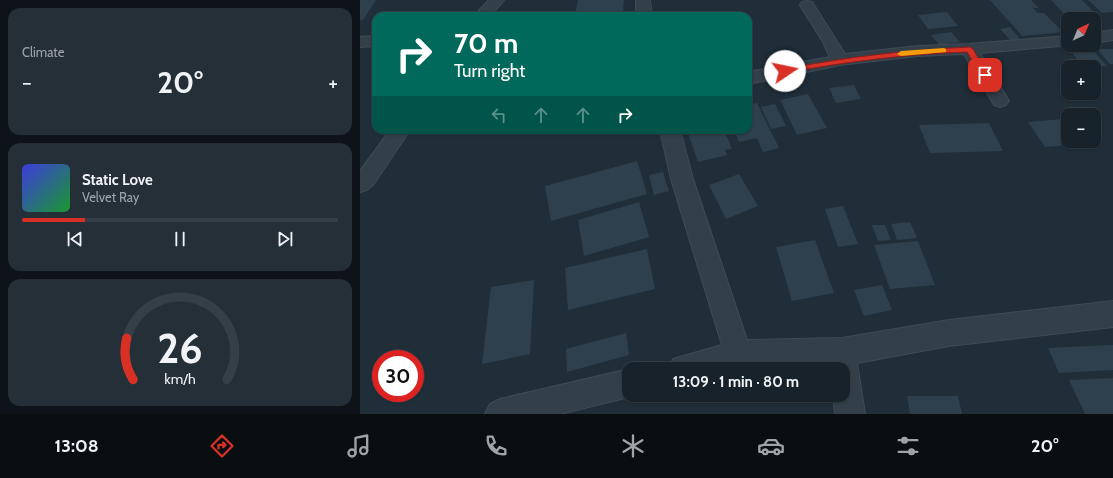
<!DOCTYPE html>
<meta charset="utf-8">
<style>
body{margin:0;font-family:Cabin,sans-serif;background:#242f37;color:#f1f3f6;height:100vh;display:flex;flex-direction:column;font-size:15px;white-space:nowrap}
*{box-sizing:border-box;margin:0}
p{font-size:13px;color:#9ea4a9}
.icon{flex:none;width:22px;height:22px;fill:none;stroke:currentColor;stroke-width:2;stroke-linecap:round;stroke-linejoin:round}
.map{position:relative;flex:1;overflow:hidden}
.sheet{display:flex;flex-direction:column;gap:8px;padding:8px;background:#0d1318;width:360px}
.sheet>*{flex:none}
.top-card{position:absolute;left:12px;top:12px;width:380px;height:122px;border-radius:12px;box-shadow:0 1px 3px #0004,0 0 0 1px #363f47;background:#00695c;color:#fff;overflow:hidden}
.needle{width:26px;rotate:44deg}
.buttons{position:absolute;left:701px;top:12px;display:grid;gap:8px}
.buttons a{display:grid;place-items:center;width:40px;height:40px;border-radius:8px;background:#17222b;box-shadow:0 1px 3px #0004,0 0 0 1px #363f47;font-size:20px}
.speed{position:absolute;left:12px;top:350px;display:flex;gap:8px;font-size:20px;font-weight:700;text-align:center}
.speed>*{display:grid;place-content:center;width:52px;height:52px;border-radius:50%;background:#17222b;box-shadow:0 1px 3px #0004,0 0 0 1px #363f47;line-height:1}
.speed .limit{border:6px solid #d22;background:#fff;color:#111}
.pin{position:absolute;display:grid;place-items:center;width:34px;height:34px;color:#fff;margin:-17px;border-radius:8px;box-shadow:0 2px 6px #0006}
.me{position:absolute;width:44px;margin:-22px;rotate:79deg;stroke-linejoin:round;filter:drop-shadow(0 0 3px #0008)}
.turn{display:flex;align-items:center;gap:14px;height:84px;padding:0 16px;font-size:18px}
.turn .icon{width:52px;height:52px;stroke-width:2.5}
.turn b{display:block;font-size:28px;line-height:34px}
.lanes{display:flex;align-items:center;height:38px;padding:0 16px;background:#0003;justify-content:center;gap:20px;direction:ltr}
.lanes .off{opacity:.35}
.big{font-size:30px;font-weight:800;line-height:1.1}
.sheet .tile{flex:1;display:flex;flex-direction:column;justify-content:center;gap:6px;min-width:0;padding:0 14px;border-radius:12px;background:#242f37}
.sheet .dial{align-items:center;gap:0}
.dial svg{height:104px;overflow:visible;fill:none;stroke:#363f47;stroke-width:7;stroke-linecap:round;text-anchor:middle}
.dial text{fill:#f1f3f6;stroke:none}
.song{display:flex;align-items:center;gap:12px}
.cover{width:48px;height:48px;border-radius:6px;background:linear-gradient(135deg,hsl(240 70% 55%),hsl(130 70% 35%))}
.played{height:4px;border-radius:2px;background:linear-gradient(90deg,#d93025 20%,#363f47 20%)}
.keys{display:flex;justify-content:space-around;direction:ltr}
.heat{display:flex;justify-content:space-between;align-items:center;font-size:22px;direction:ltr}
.trip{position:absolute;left:262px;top:362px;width:228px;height:40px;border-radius:12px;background:#17222b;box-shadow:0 1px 3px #0004,0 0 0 1px #363f47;font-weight:800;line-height:40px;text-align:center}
.menu{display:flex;height:64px;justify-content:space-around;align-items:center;background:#090e11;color:#9ea4a9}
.menu .icon{width:28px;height:28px}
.menu .active{color:#d93025}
.menu b{font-size:18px;color:#f1f3f6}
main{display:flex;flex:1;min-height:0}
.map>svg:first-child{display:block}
</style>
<main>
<section class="sheet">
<div class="tile"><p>Climate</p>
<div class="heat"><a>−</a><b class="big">20°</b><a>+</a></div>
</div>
<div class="tile">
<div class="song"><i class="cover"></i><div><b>Static Love</b><p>Velvet Ray</p></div></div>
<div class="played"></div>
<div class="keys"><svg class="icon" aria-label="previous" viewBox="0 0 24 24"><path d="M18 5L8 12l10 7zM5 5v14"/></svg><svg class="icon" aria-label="pause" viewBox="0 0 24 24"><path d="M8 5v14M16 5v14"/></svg><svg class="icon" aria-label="next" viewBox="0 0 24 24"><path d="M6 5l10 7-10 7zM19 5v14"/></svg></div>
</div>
<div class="tile dial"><svg viewBox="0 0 100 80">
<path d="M14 69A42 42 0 1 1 86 69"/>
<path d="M14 69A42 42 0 0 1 9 37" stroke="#d93025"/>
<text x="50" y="56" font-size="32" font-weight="700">26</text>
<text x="50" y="72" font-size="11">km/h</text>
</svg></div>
</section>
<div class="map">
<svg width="753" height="414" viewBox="0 0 753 414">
<rect width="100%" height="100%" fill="#1f2e39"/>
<!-- building -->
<path fill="#2e404d" d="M 0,0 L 16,0 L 3,20 L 0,20 Z
M 218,0 L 264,0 L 263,12 L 215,15 Z
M 630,0 L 671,0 L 679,8 L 673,8 L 678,13 L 684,13 L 703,32 L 662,36 Z
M 691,0 L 722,0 L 736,14 L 705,15 Z
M 728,0 L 753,0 L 753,12 L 742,13 Z
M 587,12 L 598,26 L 568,29 L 558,15 Z
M 650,27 L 660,39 L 650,40 L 640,29 Z
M 591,32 L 600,42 L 579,45 L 571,35 Z
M 732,49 L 747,66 L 723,67 L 710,50 Z
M 737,49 L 753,49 L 753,64 L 750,64 Z
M 494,85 L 501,99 L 476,103 L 469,88 Z
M 448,94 L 467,128 L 437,135 L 420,100 Z
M 397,103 L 419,148 L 403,152 L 397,138 L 379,142 L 374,130 L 388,130 L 388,105 Z
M 415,104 L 426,126 L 411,129 L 401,107 Z
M 703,119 L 708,126 L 708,141 L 720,141 L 722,144 L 685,147 L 668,122 Z
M 629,123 L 643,151 L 570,153 L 559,125 Z
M 327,130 L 364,130 L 372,149 L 365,150 L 367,155 L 338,162 Z
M 277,161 L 287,194 L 191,221 L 185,186 Z
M 303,172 L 309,191 L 294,195 L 289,175 Z
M 379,174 L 398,206 L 366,219 L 349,185 Z
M 279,202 L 289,237 L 224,256 L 218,220 Z
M 483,206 L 498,244 L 478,247 L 465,209 Z
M 550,222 L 557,238 L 537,240 L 531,224 Z
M 512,225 L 525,225 L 531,240 L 518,241 Z
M 455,240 L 474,293 L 432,301 L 416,247 Z
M 558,241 L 575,285 L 530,289 L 514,245 Z
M 287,249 L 295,289 L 208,310 L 205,268 Z
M 174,280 L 170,354 L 122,364 L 131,287 Z
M 522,285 L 532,310 L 504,316 L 494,290 Z
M 266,333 L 269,355 L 207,372 L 206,349 Z
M 753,345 L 753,370 L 699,373 L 688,348 Z
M 753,378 L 753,414 L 725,414 L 709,380 Z
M 547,396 L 598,396 L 602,414 L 550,414 Z"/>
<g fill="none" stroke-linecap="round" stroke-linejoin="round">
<!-- minor casing -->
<g stroke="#3f4b56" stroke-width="2">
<path id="minor" d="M 129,0 L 144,0 L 130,16 L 114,16 Z
M 276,0 L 290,0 L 292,16 L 276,16 Z
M 447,1 L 452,2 L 485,54 L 558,46 L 609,44 L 708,36 L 708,45 L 712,45 L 620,53 L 649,101 L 646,105 L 640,107 L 634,105 L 604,54 L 558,56 L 480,65 L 388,84 L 388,72 L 470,57 L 463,42 L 440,5 L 442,2 Z
M 753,30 L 753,40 L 734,43 L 734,33 Z
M 16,36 L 16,46 L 0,47 L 0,37 Z
M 30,130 L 50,130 L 13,185 L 7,190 L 0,192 L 0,171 Z
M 300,130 L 320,130 L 333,179 L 387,340 L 482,338 L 589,320 L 753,301 L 753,327 L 589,346 L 497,363 L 505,414 L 475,414 L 473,395 L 483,395 L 483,369 L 470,369 L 470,366 L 378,368 L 373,369 L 309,369 L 313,359 L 362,345 L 311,179 Z
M 269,369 L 269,395 L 274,395 L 269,397 L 200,414 L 125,414 L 130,404 L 140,399 Z"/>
</g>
<!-- minor -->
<use href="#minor" fill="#333f49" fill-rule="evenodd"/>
</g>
<!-- route -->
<path fill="#d93025" stroke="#8d1f18" d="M 610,47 L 613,49 L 628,75 L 627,77 L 622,77 L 607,52 C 546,54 485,62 425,73 L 421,71 L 425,69 C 486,57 547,50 610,47 Z"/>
<!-- slow -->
<path fill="#f59e0b" d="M 584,48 L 586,49 L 586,52 L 541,56 L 537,54 L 541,51 Z"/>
</svg>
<div class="buttons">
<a><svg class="needle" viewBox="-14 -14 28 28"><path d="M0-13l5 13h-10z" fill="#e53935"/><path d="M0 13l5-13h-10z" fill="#9ea4a9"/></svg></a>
<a>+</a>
<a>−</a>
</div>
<div class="speed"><div class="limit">30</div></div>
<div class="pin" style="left:625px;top:75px;background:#d93025"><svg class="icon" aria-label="arrive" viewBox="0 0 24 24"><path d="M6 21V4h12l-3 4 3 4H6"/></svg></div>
<svg class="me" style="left:425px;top:71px" viewBox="-20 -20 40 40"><circle r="19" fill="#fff"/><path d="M0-13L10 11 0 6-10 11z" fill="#d93025"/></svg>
<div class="trip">13:09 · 1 min · 80 m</div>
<div class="top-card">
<div class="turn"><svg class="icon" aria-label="right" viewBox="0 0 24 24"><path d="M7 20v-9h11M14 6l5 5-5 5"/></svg><div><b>70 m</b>Turn right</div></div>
<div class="lanes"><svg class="icon off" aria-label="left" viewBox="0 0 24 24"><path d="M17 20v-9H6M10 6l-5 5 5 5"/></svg><svg class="icon off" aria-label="ahead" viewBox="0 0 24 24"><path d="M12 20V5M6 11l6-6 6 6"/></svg><svg class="icon off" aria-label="ahead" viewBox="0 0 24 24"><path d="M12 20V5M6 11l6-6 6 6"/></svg><svg class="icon" aria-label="right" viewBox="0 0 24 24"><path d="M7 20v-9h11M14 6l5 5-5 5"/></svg></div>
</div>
</div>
</main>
<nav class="menu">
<b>13:08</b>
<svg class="icon active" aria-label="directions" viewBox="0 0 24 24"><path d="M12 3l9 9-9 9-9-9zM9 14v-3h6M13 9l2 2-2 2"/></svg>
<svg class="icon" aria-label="music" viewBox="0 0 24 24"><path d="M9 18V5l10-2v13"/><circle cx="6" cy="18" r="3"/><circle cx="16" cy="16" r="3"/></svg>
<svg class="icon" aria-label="phone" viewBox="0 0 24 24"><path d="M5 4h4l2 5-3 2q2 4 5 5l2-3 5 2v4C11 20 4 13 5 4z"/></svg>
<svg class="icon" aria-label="climate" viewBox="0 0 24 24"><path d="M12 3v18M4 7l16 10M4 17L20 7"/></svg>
<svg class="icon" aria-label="car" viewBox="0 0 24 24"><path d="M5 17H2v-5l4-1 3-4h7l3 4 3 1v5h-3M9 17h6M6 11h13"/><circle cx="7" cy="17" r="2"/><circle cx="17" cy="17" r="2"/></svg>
<svg class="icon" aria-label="filters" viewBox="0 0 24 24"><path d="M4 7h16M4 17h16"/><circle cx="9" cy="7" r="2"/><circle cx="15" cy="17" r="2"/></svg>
<b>20°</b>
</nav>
